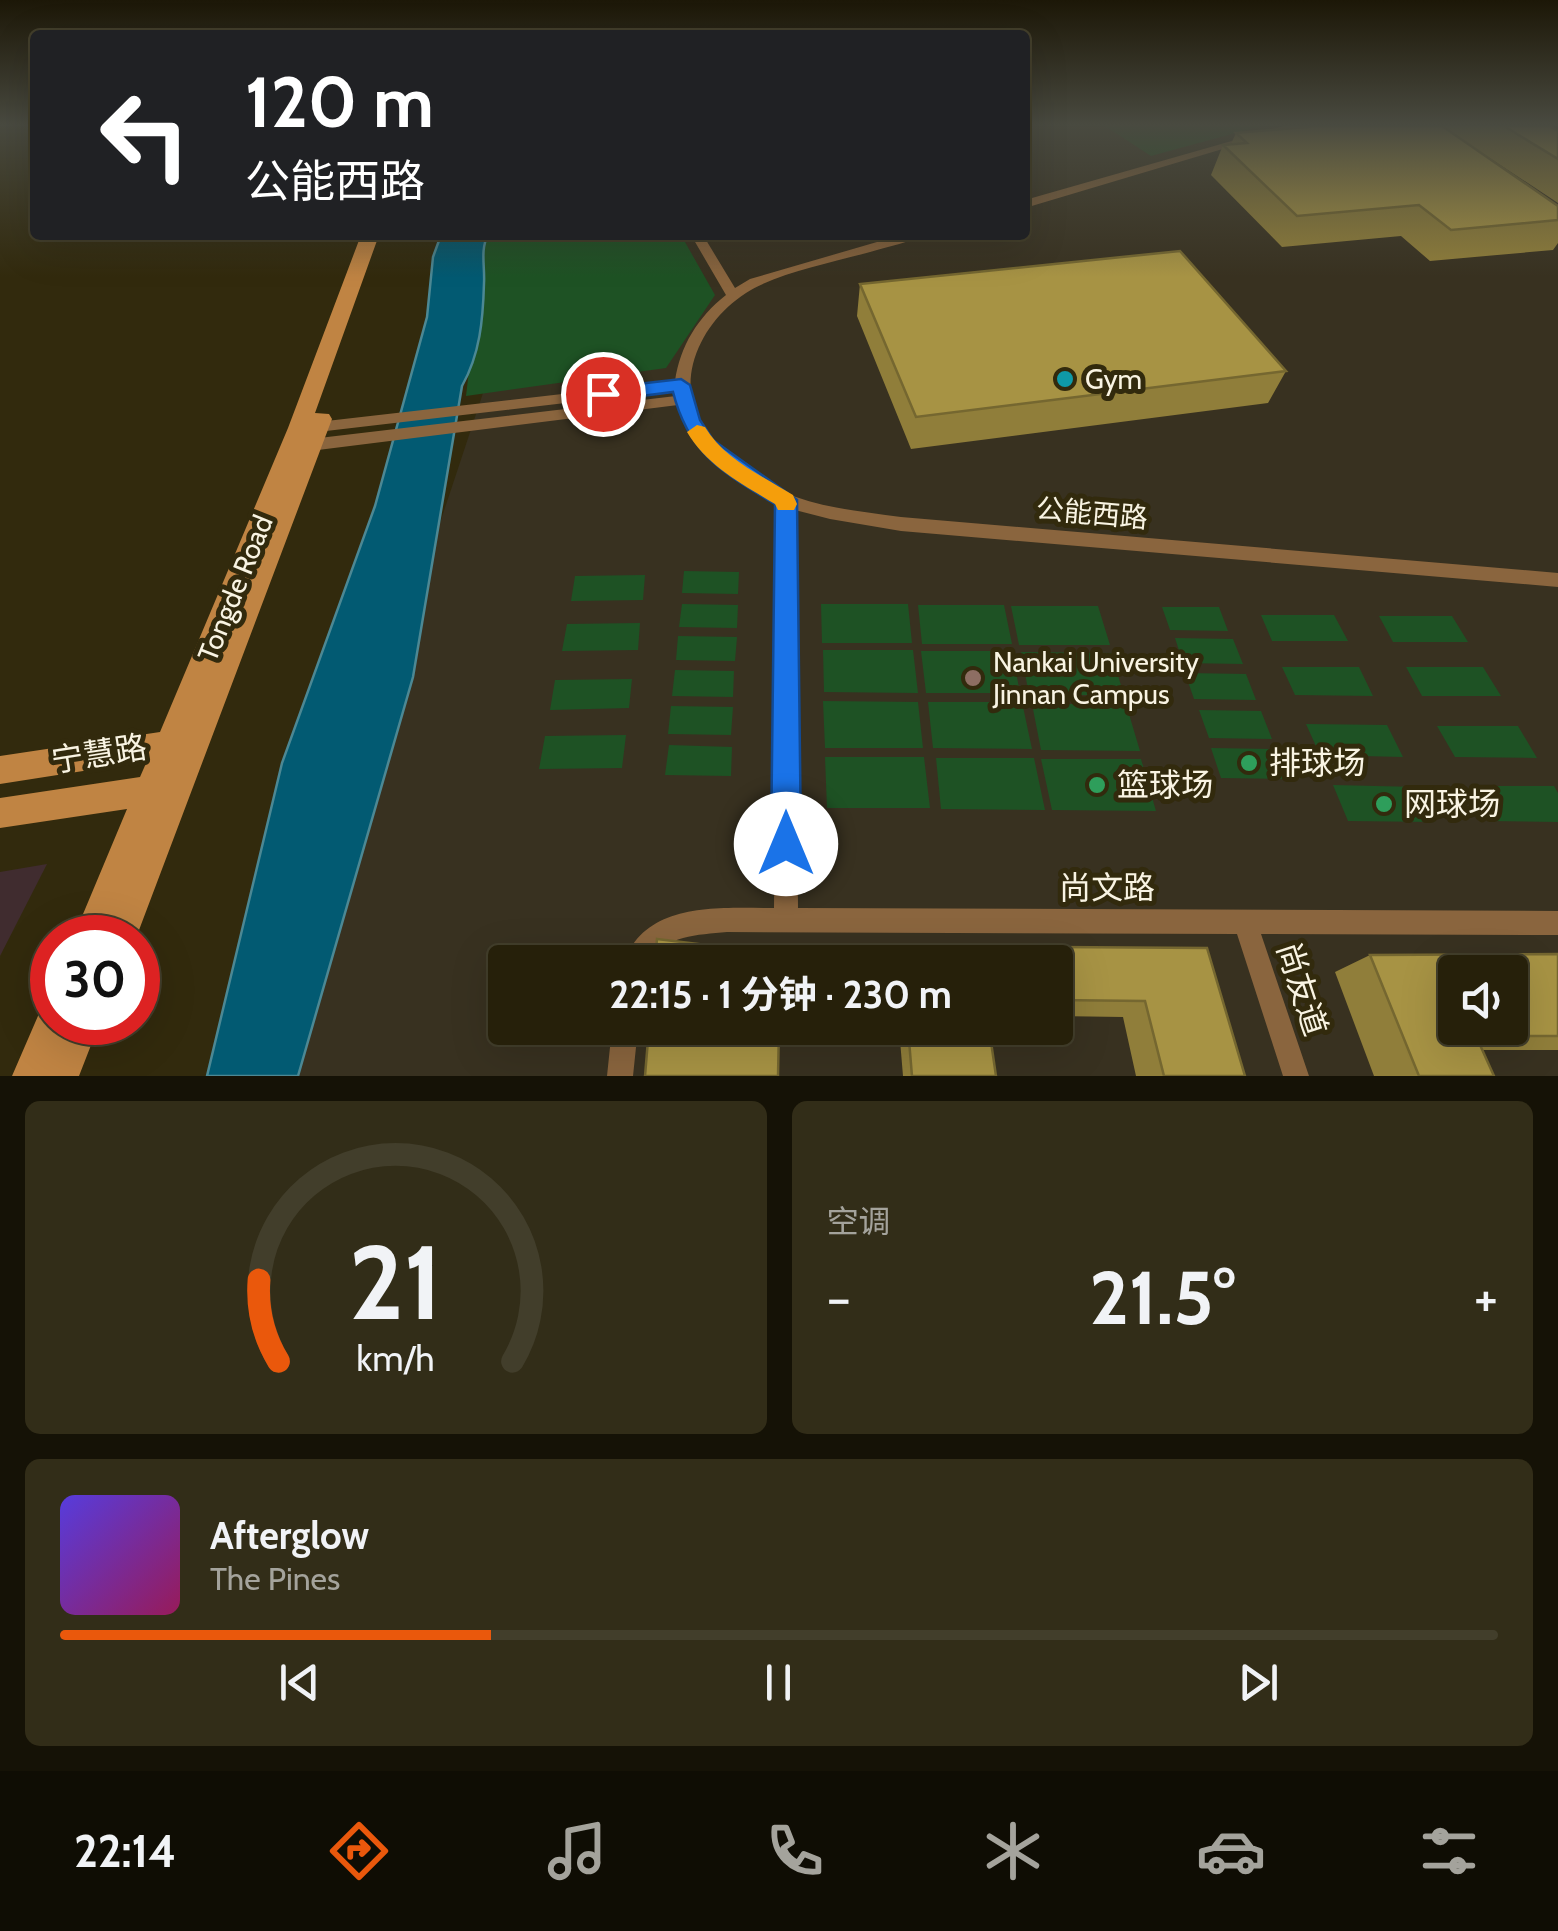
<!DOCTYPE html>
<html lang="zh">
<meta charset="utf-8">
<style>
body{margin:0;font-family:Cabin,"Noto Sans SC",sans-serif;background:#322d18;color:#f1f3f6;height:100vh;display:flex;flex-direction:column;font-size:38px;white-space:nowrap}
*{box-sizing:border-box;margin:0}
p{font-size:32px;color:#a4a39c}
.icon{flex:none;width:55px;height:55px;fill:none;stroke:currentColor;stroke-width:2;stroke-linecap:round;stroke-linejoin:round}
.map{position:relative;height:1076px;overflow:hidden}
.sheet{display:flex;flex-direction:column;gap:25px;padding:25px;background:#151206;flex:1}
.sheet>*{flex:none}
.guide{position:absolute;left:30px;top:30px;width:1000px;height:210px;border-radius:10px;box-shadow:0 10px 40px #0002,0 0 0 2px #423e2b;background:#202124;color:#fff;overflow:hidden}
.tools{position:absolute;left:1438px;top:955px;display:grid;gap:20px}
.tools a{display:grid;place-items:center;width:90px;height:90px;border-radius:10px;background:#26200a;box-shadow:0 10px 40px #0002,0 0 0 2px #423e2b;font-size:50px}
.speed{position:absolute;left:30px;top:915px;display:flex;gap:20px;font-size:50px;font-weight:700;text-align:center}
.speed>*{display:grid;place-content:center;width:130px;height:130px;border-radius:50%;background:#26200a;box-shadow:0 10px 40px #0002,0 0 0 2px #423e2b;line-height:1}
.speed .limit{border:15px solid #d22;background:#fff;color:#111}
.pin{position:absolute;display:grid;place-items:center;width:85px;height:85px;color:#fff;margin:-42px;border:5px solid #fff;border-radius:50%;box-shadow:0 2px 10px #0007}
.me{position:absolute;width:110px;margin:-55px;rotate:0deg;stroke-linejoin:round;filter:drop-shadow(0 0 8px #0008)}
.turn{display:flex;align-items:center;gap:35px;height:210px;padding:0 50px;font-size:45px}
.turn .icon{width:130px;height:130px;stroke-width:2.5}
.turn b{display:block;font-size:70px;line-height:85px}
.big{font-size:75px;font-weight:700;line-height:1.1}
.sheet .card{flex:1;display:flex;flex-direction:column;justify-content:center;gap:15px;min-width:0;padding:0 35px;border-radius:15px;background:#322d18}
.sheet .dial{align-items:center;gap:0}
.dial svg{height:260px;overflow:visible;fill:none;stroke:#423e2b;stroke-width:7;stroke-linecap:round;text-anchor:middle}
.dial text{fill:#f1f3f6;stroke:none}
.song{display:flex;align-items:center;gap:30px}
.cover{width:120px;height:120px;border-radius:15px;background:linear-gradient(135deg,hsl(250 70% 55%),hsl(330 70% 35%))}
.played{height:10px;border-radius:5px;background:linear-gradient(90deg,#ea580c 30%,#423e2b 30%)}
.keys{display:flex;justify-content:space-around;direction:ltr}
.heat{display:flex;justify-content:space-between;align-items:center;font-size:55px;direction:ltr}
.sheet .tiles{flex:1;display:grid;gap:25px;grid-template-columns:1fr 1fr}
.card:last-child{grid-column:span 2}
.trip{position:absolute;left:488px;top:945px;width:585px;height:100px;border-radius:10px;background:#26200a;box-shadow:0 10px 40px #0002,0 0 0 2px #423e2b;font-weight:700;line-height:100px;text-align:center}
.menu{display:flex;height:160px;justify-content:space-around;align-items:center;background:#0f0d04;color:#a4a39c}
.menu .icon{width:70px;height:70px}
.menu .on{color:#ea580c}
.menu b{font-size:45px;color:#f1f3f6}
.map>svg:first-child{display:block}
</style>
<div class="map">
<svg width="1558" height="1076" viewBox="0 0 1558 1076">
<rect width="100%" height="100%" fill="#322a0d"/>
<!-- commercial -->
<path fill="#402c2f" d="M 47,864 L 0,956 L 0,872 Z"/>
<!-- education -->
<path fill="#383120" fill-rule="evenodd" d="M 1025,126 L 1558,126 L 1558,1076 L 257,1076 L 483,393 L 501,235 L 1025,235 ZM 505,962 L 1055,962 L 1055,1028 L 505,1028 ZM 1455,972 L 1510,972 L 1510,1028 L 1455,1028 Z"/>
<!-- green -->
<path fill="#1e5224" d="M 1105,126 L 1261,126 L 1151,156 Z
M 485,235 L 681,235 L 715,295 L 666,368 L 466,396 Z
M 684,571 L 739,572 L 738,594 L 682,593 Z
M 645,575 L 643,600 L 571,601 L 575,576 Z
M 682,604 L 738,605 L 737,628 L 679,627 Z
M 821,604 L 908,604 L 912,643 L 822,643 Z
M 918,605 L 1004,605 L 1012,644 L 922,644 Z
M 1011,606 L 1098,606 L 1110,645 L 1019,645 Z
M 1162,607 L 1219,607 L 1228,631 L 1170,630 Z
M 1261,615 L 1334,615 L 1348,641 L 1272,641 Z
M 1379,616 L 1452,616 L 1468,642 L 1393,642 Z
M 640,623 L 638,650 L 562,651 L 567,624 Z
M 678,636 L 737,637 L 735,661 L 676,660 Z
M 1175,638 L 1233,639 L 1243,664 L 1183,663 Z
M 823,650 L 913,650 L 918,693 L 824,692 Z
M 921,651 L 1012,651 L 1020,693 L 926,693 Z
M 1021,652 L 1111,653 L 1124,695 L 1029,695 Z
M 1282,667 L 1359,667 L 1373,696 L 1295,695 Z
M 1406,667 L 1483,667 L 1501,696 L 1422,696 Z
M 675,670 L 734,671 L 733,697 L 672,696 Z
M 1185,673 L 1246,674 L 1256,700 L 1194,699 Z
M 632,679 L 629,708 L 550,710 L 555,680 Z
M 823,701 L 918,702 L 923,748 L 825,748 Z
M 928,702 L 1022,702 L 1032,749 L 933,748 Z
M 1032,704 L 1126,704 L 1140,751 L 1041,750 Z
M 671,706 L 733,707 L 731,735 L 668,734 Z
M 1199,710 L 1261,711 L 1272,739 L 1209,738 Z
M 1306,724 L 1387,725 L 1403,757 L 1320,755 Z
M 1437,726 L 1518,726 L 1537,758 L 1455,757 Z
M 626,735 L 622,768 L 539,769 L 545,736 Z
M 669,745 L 732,747 L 731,776 L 665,775 Z
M 1211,748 L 1276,749 L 1287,779 L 1221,778 Z
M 825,757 L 924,757 L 930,808 L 827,808 Z
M 936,758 L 1034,758 L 1045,810 L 941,809 Z
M 1041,759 L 1141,759 L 1156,811 L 1052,810 Z
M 1333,785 L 1418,787 L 1435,822 L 1348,821 Z
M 1469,786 L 1554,786 L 1558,793 L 1558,822 L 1489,821 Z"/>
<!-- water -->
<path fill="#025a72" stroke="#4c8894" stroke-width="2.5" d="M 441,235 L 488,235 C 480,250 485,266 484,283 C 483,320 480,354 462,386 L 413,677 L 298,1076 L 207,1076 L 282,763 L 375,506 L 427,317 L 433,257 Z"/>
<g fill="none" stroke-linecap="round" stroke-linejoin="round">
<!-- minor -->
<path fill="#8a653e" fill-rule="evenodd" d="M 1284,126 L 1300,126 L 1025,208 L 1025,200 Z
M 691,235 L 703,235 L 735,288 L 750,279 L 901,235 L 920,235 C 908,243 891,246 877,250 C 840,261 778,272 746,293 C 720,310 701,334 693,364 C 677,429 742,478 796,497 C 829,509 866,512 901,517 L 1558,573 L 1558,587 L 901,531 L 830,519 L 795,510 L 798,908 L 1558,911 L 1558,935 L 1261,934 L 1309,1076 L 1283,1076 L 1237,934 L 727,932 C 697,935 666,935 649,962 L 624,962 C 646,901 720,908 774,908 L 778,503 C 732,483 695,453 678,405 L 302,452 L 294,446 L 302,440 L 676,396 L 676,390 L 309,433 L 301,428 L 309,423 L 675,381 C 680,346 698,317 726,295 Z
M 612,1028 L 638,1028 L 633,1076 L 607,1076 Z"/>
<!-- secondary -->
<path fill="#c08443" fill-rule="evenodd" d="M 361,235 L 379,235 L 315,413 L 329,414 L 332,419 L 136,938 L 73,938 L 127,809 L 0,828 L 0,798 L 140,777 L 147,761 L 0,784 L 0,756 L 160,732 L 288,428 Z
M 52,1004 L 52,1022 L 100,1022 L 79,1076 L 12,1076 L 41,1009 Z"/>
</g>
<!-- wall -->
<path fill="#907e3a" d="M 1298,126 L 1549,126 L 1558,131 L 1558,203 L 1479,151 L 1558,206 L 1558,243 L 1553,250 L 1430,261 L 1401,236 L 1282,247 L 1211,175 L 1223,145 L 1231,144 L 1236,133 L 1297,128 Z
M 860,284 L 1286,371 L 1268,403 L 911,449 L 857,316 Z
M 902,946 L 1207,948 L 1245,1076 L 1136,1076 L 1123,1017 L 1055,1016 L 1055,962 L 895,962 Z
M 1558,954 L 1558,1050 L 1482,1050 L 1494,1076 L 1374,1076 L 1335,972 L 1370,955 Z
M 899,1028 L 989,1028 L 996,1076 L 903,1076 Z"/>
<!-- building -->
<path fill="#a79344" stroke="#756730" stroke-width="2.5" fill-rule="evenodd" d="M 1307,126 L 1442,126 L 1558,206 L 1558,220 L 1451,230 L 1419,205 L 1297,216 L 1223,145 L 1247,143 L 1236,133 L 1308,127 Z
M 1504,126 L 1549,126 L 1558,131 L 1558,159 Z
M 1180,251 L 1286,371 L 916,417 L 860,284 Z
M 657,939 L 780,954 L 780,962 L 655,962 Z
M 902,946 L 1207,948 L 1245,1076 L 1164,1076 L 1145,1001 L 1055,1000 L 1055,962 L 903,962 Z
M 1558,954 L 1558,1036 L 1476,1036 L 1494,1076 L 1419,1076 L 1370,955 ZM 1455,972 L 1510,972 L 1510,1028 L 1455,1028 Z
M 649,1028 L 779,1028 L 778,1076 L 645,1076 Z
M 908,1028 L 989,1028 L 996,1076 L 912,1076 Z"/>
<!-- sky -->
<linearGradient id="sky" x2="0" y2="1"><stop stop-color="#1c1707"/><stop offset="0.45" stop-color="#494a40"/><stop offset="1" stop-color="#494a40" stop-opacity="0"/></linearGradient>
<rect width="1558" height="277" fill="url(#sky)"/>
<!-- route -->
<path fill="#1a73e8" stroke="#114b97" stroke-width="2.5" d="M 681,379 L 690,385 L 700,420 L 713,440 L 797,500 L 801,844 L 796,854 L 786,858 L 776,854 L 771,844 L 775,504 C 723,472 689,455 673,392 L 603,401 L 593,394 L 603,388 Z"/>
<!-- slow -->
<path fill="#f59e0b" d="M 697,425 L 705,427 C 724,459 762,476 793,495 L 797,504 L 794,510 L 778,510 L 775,504 C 742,484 707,466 687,432 Z"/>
<!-- markers -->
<circle fill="#0f9aa8" stroke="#322a0d" stroke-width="4" cx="1065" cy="379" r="10"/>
<circle fill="#8d6e63" stroke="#322a0d" stroke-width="4" cx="973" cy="678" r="10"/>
<g fill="#2e9e5b" stroke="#322a0d" stroke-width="4">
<circle cx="1249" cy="763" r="10"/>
<circle cx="1097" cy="785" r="10"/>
<circle cx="1384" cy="804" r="10"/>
</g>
<g text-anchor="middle" stroke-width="10" stroke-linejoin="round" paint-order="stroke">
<!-- poi labels -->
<g font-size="28" fill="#f9f4e3" stroke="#322a0d" text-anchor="start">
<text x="1085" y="389">Gym</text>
<text x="993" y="672">Nankai University<tspan x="993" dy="32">Jinnan Campus</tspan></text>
</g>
<!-- street labels -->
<g font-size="28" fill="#f9f4e3" stroke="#322a0d">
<text transform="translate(1092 513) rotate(5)" y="10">公能西路</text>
<text transform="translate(235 588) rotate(-68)" y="10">Tongde Road</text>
</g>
<!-- near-street labels -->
<g font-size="32" fill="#f9f4e3" stroke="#322a0d">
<text transform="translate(99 754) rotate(-9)" y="11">宁慧路</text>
<text x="1107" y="899">尚文路</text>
<text transform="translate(1302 989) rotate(72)" y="11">尚友道</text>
</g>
<!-- near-poi labels -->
<g font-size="32" fill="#f9f4e3" stroke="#322a0d" text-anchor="start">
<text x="1269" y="774">排球场</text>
<text x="1117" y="796">篮球场</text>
<text x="1404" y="815">网球场</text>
</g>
</g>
</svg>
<div class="tools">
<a><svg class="icon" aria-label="sound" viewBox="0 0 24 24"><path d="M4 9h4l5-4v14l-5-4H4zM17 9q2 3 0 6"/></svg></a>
</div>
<div class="speed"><div class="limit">30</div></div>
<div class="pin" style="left:603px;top:394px;background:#d93025"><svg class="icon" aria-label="arrive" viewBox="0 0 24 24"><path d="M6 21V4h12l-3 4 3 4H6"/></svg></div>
<svg class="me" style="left:786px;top:844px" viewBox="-20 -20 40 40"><circle r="19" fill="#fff"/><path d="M0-13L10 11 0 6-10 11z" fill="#1a73e8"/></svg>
<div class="trip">22:15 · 1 分钟 · 230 m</div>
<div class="guide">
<div class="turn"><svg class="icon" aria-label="left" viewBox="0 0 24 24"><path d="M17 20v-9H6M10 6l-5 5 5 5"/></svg><div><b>120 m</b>公能西路</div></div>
</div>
</div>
<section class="sheet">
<div class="tiles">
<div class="card dial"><svg viewBox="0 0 100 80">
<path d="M14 69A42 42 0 1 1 86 69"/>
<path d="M14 69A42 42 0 0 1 8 44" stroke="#ea580c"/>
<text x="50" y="56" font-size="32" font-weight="700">21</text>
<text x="50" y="72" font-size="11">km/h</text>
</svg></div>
<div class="card"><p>空调</p>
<div class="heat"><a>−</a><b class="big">21.5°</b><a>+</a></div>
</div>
<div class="card">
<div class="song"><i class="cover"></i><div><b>Afterglow</b><p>The Pines</p></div></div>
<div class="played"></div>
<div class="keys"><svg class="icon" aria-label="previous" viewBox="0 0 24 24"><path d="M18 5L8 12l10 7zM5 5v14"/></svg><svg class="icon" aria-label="pause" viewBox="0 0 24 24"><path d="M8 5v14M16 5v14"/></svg><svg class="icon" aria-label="next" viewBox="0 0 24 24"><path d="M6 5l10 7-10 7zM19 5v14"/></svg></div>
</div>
</div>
</section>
<nav class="menu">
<b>22:14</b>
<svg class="icon on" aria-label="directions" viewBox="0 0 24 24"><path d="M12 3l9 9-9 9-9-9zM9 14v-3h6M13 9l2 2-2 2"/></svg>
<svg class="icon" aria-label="music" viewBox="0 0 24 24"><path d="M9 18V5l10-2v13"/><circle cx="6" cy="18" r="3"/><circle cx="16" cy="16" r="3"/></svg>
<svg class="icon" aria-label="phone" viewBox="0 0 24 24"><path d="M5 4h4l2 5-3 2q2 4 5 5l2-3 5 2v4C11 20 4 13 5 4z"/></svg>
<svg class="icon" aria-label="climate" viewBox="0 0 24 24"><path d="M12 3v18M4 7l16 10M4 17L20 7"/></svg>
<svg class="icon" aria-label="car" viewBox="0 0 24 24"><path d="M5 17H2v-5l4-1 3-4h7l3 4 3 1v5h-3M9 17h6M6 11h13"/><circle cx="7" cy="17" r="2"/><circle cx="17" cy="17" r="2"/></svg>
<svg class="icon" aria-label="filters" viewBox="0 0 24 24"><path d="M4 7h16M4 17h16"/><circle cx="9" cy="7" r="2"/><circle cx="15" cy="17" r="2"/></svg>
</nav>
